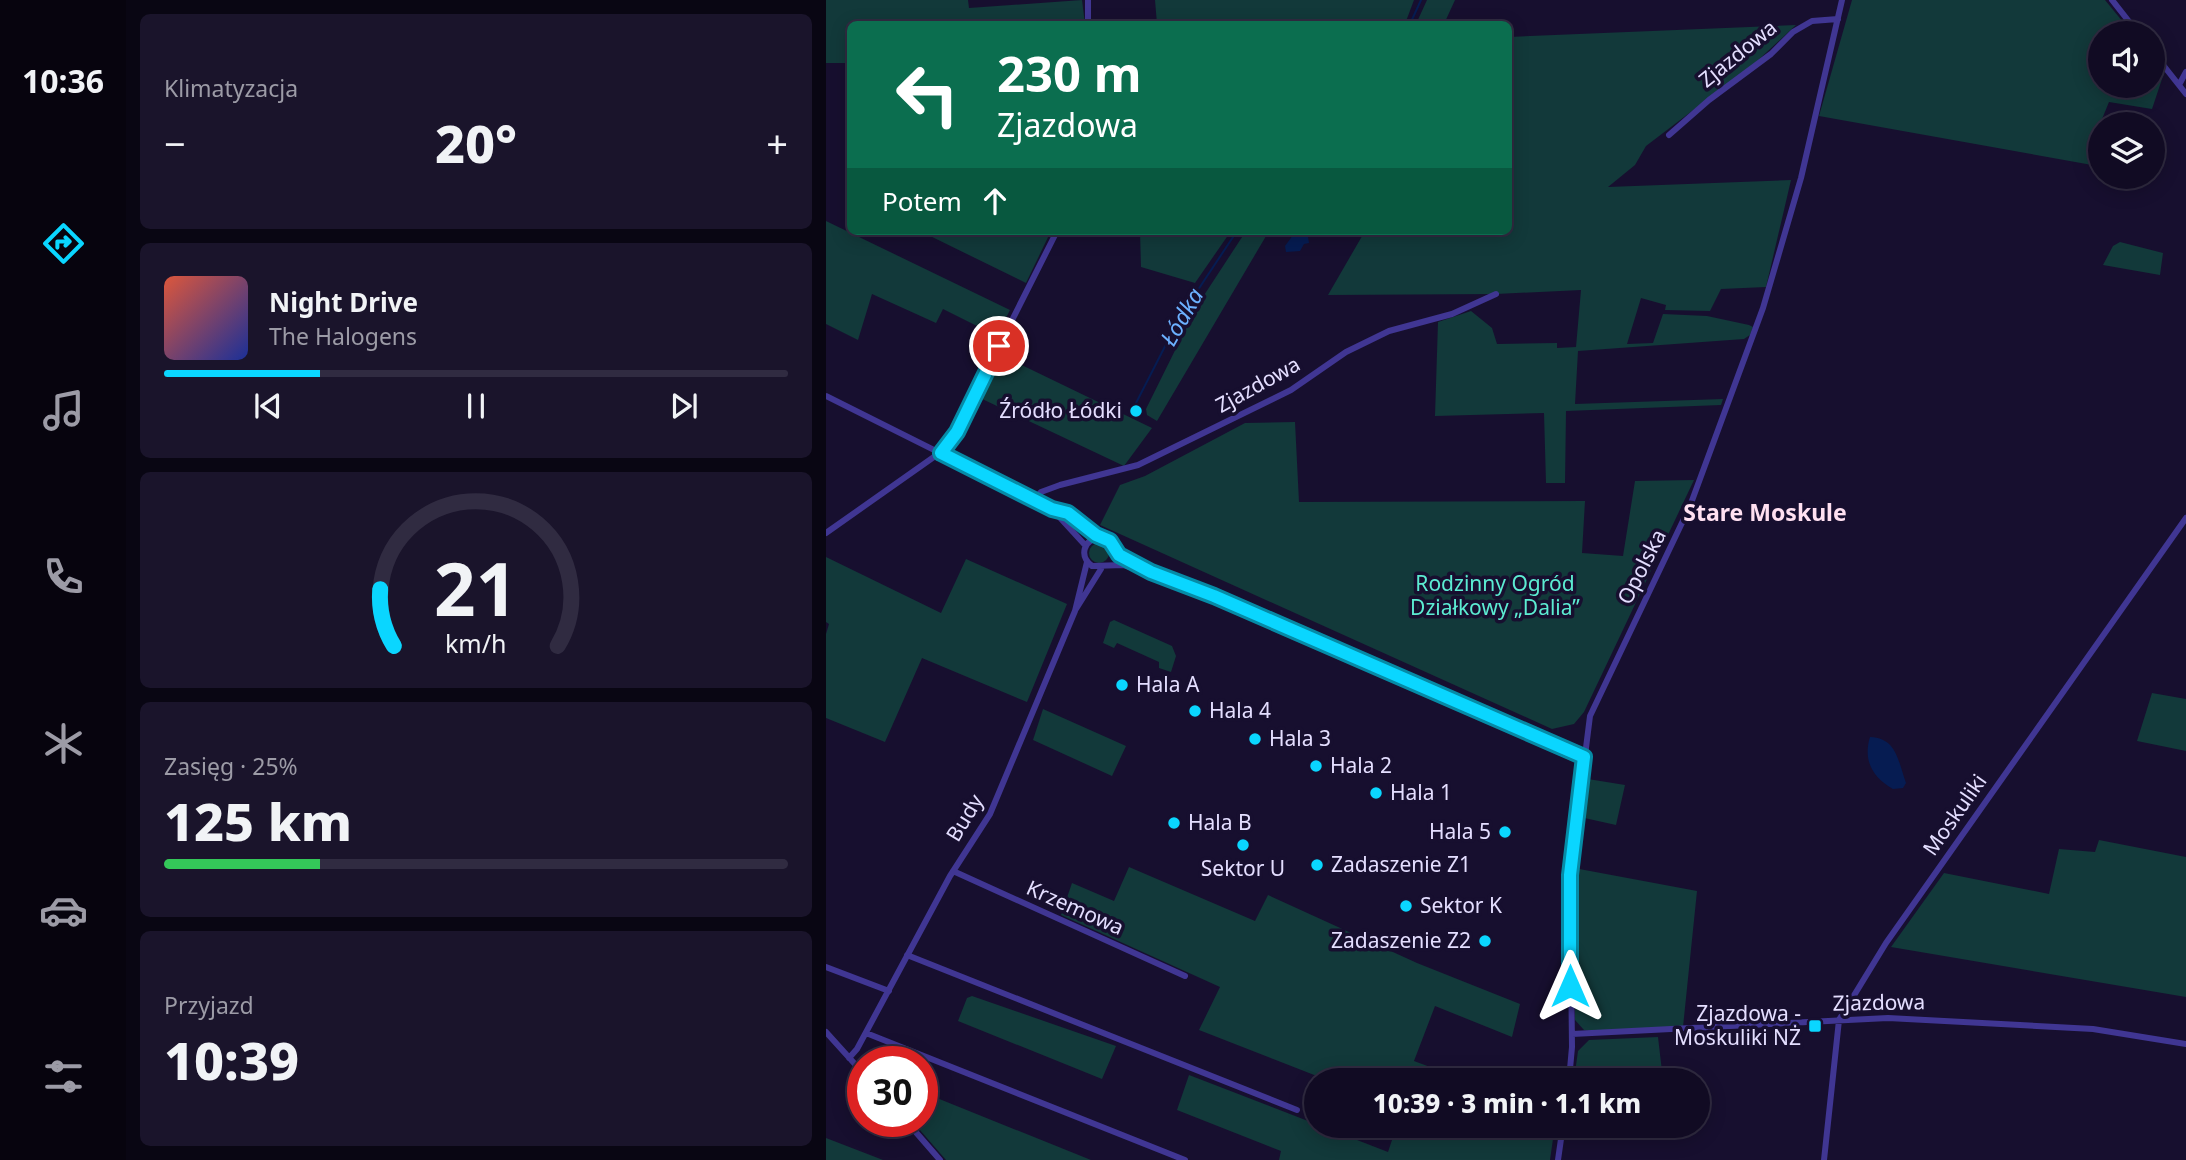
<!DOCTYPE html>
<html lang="pl">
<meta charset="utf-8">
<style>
body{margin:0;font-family:"Noto Sans",sans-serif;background:#1a142b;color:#f1f3f6;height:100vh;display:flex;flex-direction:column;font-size:26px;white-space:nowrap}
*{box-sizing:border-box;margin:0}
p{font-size:23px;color:#9c9ba6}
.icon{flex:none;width:38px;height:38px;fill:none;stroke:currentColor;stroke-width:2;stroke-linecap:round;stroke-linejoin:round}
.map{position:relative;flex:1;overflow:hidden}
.sheet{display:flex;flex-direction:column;gap:14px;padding:14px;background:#090613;width:700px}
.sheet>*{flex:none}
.hud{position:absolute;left:21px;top:21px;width:665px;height:214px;border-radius:10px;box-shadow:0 4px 18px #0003,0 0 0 2px #302b41;background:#0b6e4f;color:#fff;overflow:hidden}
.tools{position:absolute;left:1262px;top:21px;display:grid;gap:14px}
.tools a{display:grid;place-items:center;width:77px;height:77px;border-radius:50%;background:#110b23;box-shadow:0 4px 18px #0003,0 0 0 2px #302b41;font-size:35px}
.speed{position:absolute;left:21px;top:1046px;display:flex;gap:14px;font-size:35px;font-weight:700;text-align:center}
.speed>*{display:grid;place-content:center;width:91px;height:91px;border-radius:50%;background:#110b23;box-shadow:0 4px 18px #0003,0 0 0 2px #302b41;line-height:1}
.speed .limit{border:10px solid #d22;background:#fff;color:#111}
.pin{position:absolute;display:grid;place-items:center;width:60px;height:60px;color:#fff;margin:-30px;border:4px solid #fff;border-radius:50%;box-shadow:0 2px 7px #0007}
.me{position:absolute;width:77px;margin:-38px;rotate:0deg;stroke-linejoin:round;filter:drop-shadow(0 0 5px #0008)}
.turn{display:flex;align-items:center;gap:24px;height:147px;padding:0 35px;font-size:32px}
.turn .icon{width:91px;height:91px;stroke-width:2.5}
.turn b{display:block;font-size:49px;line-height:60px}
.then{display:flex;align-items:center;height:66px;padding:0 35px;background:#0003;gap:14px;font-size:26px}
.big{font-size:52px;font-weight:800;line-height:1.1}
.sheet .widget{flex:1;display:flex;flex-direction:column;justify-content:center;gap:10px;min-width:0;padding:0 24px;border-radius:10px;background:#1a142b}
.sheet .dial{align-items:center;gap:0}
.dial svg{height:182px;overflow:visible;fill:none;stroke:#302b41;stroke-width:7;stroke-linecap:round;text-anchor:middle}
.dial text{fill:#f1f3f6;stroke:none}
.song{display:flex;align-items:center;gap:21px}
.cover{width:84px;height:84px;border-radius:10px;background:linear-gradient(135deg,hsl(10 70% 55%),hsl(230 70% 35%))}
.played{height:7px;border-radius:4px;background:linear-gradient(90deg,#0ad6ff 25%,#302b41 25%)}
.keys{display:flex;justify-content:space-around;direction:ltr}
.heat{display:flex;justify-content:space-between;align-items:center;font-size:38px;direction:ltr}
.charge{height:10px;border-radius:5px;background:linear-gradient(90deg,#34c759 25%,#302b41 0)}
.trip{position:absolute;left:478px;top:1068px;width:406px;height:70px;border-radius:35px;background:#110b23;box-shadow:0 4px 18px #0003,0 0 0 2px #302b41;font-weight:800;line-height:70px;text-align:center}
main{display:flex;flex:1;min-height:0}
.tabs{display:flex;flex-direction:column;width:126px;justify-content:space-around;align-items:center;background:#07040e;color:#9c9ba6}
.tabs .icon{width:49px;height:49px}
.tabs .current{color:#0ad6ff}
.tabs b{font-size:32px;color:#f1f3f6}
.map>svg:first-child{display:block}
</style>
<main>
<nav class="tabs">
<b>10:36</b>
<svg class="icon current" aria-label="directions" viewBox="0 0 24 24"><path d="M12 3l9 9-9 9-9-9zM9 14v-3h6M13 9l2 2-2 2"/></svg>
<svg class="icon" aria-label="music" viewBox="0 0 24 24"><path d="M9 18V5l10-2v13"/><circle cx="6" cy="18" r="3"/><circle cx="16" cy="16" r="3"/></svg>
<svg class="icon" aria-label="phone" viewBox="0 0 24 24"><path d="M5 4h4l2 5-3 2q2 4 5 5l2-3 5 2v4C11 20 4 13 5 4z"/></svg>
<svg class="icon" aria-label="climate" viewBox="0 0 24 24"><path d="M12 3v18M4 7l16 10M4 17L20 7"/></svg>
<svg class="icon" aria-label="car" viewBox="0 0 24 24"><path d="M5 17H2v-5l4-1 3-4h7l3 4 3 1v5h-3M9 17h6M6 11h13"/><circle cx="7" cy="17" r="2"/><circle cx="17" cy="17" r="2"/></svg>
<svg class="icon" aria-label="filters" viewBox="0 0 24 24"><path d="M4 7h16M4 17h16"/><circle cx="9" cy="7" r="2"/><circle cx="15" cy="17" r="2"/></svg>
</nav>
<section class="sheet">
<div class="widget"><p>Klimatyzacja</p>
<div class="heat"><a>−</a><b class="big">20°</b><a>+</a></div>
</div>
<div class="widget">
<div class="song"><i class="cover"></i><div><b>Night Drive</b><p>The Halogens</p></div></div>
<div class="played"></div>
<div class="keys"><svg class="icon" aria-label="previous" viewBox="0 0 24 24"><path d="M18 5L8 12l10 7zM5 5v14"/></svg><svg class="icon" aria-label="pause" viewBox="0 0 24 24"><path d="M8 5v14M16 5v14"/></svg><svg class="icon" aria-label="next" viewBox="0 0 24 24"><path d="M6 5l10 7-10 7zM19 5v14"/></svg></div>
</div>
<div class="widget dial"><svg viewBox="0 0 100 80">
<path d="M14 69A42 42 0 1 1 86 69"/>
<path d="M14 69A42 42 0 0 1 8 44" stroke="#0ad6ff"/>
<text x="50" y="56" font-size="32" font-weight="700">21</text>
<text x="50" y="72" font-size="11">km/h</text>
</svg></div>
<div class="widget"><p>Zasięg · 25%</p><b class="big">125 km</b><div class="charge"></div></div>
<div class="widget"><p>Przyjazd</p><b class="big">10:39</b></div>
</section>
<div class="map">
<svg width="1360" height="1160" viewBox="0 0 1360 1160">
<rect width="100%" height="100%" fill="#170f2f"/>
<!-- green -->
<path fill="#12393a" d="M 0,0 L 142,0 L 143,8 L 256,0 L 259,24 L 24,24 L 24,63 L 0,63 Z
M 329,0 L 588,0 L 579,24 L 331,24 Z
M 601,0 L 629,0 L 618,24 L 590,24 Z
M 1026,0 L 1279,0 L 1306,33 L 1274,33 L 1274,86 L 1326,86 L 1327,59 L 1338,73 L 1326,109 L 1283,102 L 1274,124 L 1266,165 L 993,116 Z
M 970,25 L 929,63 L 820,146 L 809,165 L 782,187 L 965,180 L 940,287 L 895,289 L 884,311 L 839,310 L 840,305 L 815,298 L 801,344 L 827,343 L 837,314 L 881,316 L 923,325 L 927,327 L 924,335 L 918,339 L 752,351 L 749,404 L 897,399 L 895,405 L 740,411 L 739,483 L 720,483 L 718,413 L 609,416 L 612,322 L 645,311 L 666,328 L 671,344 L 731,343 L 731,348 L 750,347 L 755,290 L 670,294 L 502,295 L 539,231 L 682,231 L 683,37 Z
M 0,221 L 184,310 L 171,336 L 117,309 L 110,323 L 46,294 L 32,340 L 0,324 Z
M 94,231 L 225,231 L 200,283 Z
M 314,231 L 405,231 L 369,283 L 315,267 Z
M 420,231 L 443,231 L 331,421 L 321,415 L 320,409 L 371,306 Z
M 1294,242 L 1337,253 L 1334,275 L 1277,265 L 1287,246 Z
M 173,354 L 326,428 L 298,466 L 152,397 Z
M 469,422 L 473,502 L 759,501 L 756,553 L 797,556 L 809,481 L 868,480 L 758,712 L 748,724 L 726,729 L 274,525 L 294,485 L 319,476 L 419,423 Z
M263 553a10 10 0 1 1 20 0a10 10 0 1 1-20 0Z
M 0,557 L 115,613 L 140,559 L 241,604 L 201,702 L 96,658 L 59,742 L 0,718 L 0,634 L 3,624 L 0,622 Z
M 288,620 L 346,646 L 350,656 L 345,672 L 333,668 L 333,662 L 291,643 L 288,648 L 277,643 L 284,622 Z
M 1326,693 L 1360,699 L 1360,751 L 1311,741 Z
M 217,709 L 300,746 L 286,776 L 207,740 Z
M 762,779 L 799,785 L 790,825 L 754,817 L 762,799 Z
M 1273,840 L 1360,857 L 1360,997 L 1065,947 L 1118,873 L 1223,894 L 1233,849 L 1269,852 Z
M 303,867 L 429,921 L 442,895 L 591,963 L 694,1004 L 686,1037 L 609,1006 L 588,1061 L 639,1080 L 501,1080 L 373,1030 L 394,987 L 235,915 L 246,883 L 288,901 Z
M 748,868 L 871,891 L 857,1027 L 766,1031 L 758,1030 L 749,1020 Z
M 146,996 L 290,1046 L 276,1079 L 132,1021 L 141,998 Z
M 832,1037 L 837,1080 L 748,1080 L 752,1051 L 763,1040 Z
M 363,1075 L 562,1152 L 571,1125 L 729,1125 L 724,1160 L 453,1160 L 455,1151 L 351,1110 Z
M 96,1092 L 265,1160 L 120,1160 L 87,1122 L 96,1122 Z
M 0,1138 L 57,1160 L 0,1160 Z"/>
<!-- water -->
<path fill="#061c52" d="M 470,231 L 481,231 L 483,243 L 478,244 L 474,251 L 460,252 L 459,246 Z
M 1044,737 C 1071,738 1072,761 1080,783 L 1077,788 L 1067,789 C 1046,777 1037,760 1044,737 Z"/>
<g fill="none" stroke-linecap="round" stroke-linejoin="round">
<!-- stream -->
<path stroke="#061c52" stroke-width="2" d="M 584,24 L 595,0
M 308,407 L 354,317 L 411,231"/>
<!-- minor -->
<path stroke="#403693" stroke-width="6" d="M 1286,0 L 1312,33
M 262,24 L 262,0
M 1326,51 L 1360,94
M 1353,85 L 1360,72
M 843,135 L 883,100 L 945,54 L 967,32 L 986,21 L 1012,19
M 0,396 L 226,509 L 242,513 L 270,535 L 283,541 L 293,555 L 324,571
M 208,500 L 215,492 L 234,485 L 312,465 L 465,390 L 520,352 L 563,331 L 626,314 L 670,294
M 226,509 L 259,545
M 0,533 L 122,447 L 231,231
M 274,537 C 257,540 253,556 266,566 L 297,565 L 380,592 L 758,757
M 250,609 L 275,569
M 127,871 L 359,976
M 81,955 L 471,1110
M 0,967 L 63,991
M 0,1032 L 37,1073
M 40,1033 L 359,1160
M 746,1034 L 1062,1018 L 1267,1029 L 1360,1044
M 23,1058 L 31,1049 L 124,876 L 164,814 L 249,611 L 261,562
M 743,1080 L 746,1047 L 744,875 L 764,716 L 864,506 L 937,308 L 975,178 L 1016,0
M 81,1122 L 114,1160
M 732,1160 L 737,1125
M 998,1160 L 1013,1020 L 1060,943 L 1360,518"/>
</g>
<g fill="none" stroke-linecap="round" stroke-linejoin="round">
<!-- route casing -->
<g stroke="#068ba6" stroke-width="18">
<path id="route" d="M 173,346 L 131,432 L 115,453 L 226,509 L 242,513 L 270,535 L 284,541 L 293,555 L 325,572 L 388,596 L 758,757 L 744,875 L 744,986"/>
</g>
<!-- route -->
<use href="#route" stroke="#0ad6ff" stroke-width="12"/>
</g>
<!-- markers -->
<g fill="#0ad6ff" stroke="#170f2f" stroke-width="2.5">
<circle cx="310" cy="411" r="7"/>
<circle cx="296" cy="685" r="7"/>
<circle cx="369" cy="711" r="7"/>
<circle cx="429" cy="739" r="7"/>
<circle cx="490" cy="766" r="7"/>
<circle cx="550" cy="793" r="7"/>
<circle cx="348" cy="823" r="7"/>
<circle cx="679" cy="832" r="7"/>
<circle cx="417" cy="845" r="7"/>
<circle cx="491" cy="865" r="7"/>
<circle cx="580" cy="906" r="7"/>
<circle cx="659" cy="941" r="7"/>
<rect x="982" y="1019" width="14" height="14" rx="3.5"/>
</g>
<g text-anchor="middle" stroke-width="7" stroke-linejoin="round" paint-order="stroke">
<!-- street labels -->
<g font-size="21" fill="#e4deff" stroke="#170f2f">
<text transform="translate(912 54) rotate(-39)" y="7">Zjazdowa</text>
<text transform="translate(432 385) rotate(-29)" y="7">Zjazdowa</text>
<text transform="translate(816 567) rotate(-63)" y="7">Opolska</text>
<text transform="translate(1129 815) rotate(-55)" y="7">Moskuliki</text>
<text transform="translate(139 818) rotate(-59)" y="7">Budy</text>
<text transform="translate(249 908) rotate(24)" y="7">Krzemowa</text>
<text transform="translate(1053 1003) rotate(-1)" y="7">Zjazdowa</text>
</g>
<!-- poi labels -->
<g font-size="21" fill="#e4deff" stroke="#170f2f" text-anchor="start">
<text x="296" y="418" text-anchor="end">Źródło Łódki</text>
<text x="310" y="692">Hala A</text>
<text x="383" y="718">Hala 4</text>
<text x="443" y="746">Hala 3</text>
<text x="504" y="773">Hala 2</text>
<text x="564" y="800">Hala 1</text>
<text x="362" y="830">Hala B</text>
<text x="665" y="839" text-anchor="end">Hala 5</text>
<text x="505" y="872">Zadaszenie Z1</text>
<text x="417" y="876" text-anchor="middle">Sektor U</text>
<text x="594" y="913">Sektor K</text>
<text x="645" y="948" text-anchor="end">Zadaszenie Z2</text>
<text x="975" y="1021" text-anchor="end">Zjazdowa -<tspan x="975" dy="24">Moskuliki NŻ</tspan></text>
</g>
<!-- park labels -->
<g font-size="21" fill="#5cecd2" stroke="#170f2f">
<text x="669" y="591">Rodzinny Ogród<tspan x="669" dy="24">Działkowy „Dalia”</tspan></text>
</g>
<!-- water labels -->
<g font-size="23" font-style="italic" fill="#6cb1ff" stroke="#170f2f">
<text transform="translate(356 317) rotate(-60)" y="8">Łódka</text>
</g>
<!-- neighbourhood labels -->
<g font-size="23" font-weight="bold" fill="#ffe0f1" stroke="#170f2f">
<text x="939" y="521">Stare Moskule</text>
</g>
</g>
</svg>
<div class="tools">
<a><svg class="icon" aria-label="sound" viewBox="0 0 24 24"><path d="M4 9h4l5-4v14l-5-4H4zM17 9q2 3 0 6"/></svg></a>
<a><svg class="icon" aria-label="layers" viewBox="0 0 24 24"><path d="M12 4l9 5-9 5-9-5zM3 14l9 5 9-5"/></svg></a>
</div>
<div class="speed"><div class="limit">30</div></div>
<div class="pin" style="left:173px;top:346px;background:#d93025"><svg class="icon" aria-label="arrive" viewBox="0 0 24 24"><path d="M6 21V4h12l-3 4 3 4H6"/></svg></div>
<svg class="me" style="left:744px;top:986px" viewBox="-20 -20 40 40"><path d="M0-17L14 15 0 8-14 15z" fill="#0ad6ff" stroke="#fff" stroke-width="4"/></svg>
<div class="trip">10:39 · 3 min · 1.1 km</div>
<div class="hud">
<div class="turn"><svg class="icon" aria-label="left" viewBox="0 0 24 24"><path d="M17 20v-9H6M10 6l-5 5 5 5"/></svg><div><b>230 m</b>Zjazdowa</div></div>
<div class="then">Potem<svg class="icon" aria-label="ahead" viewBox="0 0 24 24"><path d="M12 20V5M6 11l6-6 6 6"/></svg></div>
</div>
</div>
</main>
